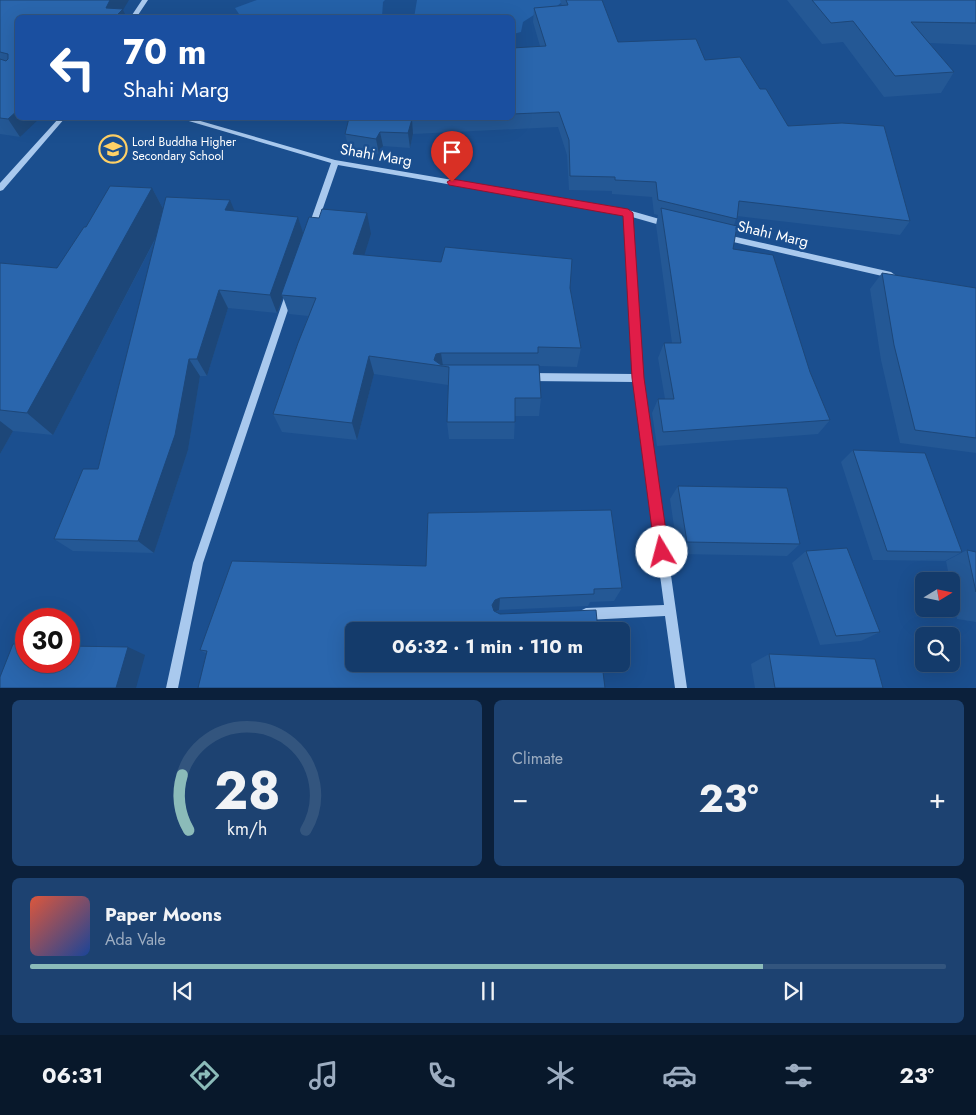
<!DOCTYPE html>
<meta charset="utf-8">
<style>
body{margin:0;font-family:Jost,sans-serif;background:#1d4271;color:#f1f3f6;height:100vh;display:flex;flex-direction:column;font-size:19px;white-space:nowrap}
*{box-sizing:border-box;margin:0}
p{font-size:16px;color:#9dadc1}
.icon{flex:none;width:28px;height:28px;fill:none;stroke:currentColor;stroke-width:2;stroke-linecap:round;stroke-linejoin:round}
.map{position:relative;height:688px;overflow:hidden}
.side{display:flex;flex-direction:column;gap:12px;padding:12px;background:#0b203b;flex:1}
.side>*{flex:none}
.banner{position:absolute;left:15px;top:15px;width:500px;height:105px;border-radius:8px;box-shadow:0 5px 20px #0002,0 0 0 1px #33557e;background:#1a4fa0;color:#fff;overflow:hidden}
.needle{width:32px;rotate:80deg}
.fabs{position:absolute;left:915px;top:572px;display:grid;gap:10px}
.fabs a{display:grid;place-items:center;width:45px;height:45px;border-radius:8px;background:#143b6b;box-shadow:0 5px 20px #0002,0 0 0 1px #33557e;font-size:25px}
.speed{position:absolute;left:15px;top:608px;display:flex;gap:10px;font-size:25px;font-weight:700;text-align:center}
.speed>*{display:grid;place-content:center;width:65px;height:65px;border-radius:50%;background:#143b6b;box-shadow:0 5px 20px #0002,0 0 0 1px #33557e;line-height:1}
.speed .limit{border:8px solid #d22;background:#fff;color:#111}
.pin{position:absolute;display:grid;place-items:center;width:42px;height:42px;color:#fff;margin:-51px -21px;border-radius:50% 50% 50% 0;rotate:-45deg;box-shadow:0 0 5px #0007}
.pin .icon{rotate:45deg}
.me{position:absolute;width:55px;margin:-28px;rotate:352deg;stroke-linejoin:round;filter:drop-shadow(0 0 4px #0008)}
.turn{display:flex;align-items:center;gap:18px;height:105px;padding:0 25px;font-size:22px}
.turn .icon{width:65px;height:65px;stroke-width:2.5}
.turn b{display:block;font-size:35px;line-height:42px}
.big{font-size:38px;font-weight:700;line-height:1.1}
.side .card{flex:1;display:flex;flex-direction:column;justify-content:center;gap:8px;min-width:0;padding:0 18px;border-radius:8px;background:#1d4271}
.side .dial{align-items:center;gap:0}
.dial svg{height:130px;overflow:visible;fill:none;stroke:#33557e;stroke-width:7;stroke-linecap:round;text-anchor:middle}
.dial text{fill:#f1f3f6;stroke:none}
.song{display:flex;align-items:center;gap:15px}
.cover{width:60px;height:60px;border-radius:8px;background:linear-gradient(135deg,hsl(10 70% 55%),hsl(220 70% 35%))}
.played{height:5px;border-radius:2px;background:linear-gradient(90deg,#8bbbb9 80%,#33557e 80%)}
.keys{display:flex;justify-content:space-around;direction:ltr}
.heat{display:flex;justify-content:space-between;align-items:center;font-size:28px;direction:ltr}
.side .tiles{flex:1;display:grid;gap:12px;grid-template-columns:1fr 1fr}
.card:last-child{grid-column:span 2}
.trip{position:absolute;left:345px;top:622px;width:285px;height:50px;border-radius:8px;background:#143b6b;box-shadow:0 5px 20px #0002,0 0 0 1px #33557e;font-weight:700;line-height:50px;text-align:center}
.menu{display:flex;height:80px;justify-content:space-around;align-items:center;background:#08182b;color:#9dadc1}
.menu .icon{width:35px;height:35px}
.menu .selected{color:#8bbbb9}
.menu b{font-size:22px;color:#f1f3f6}
.map>svg:first-child{display:block}
</style>
<div class="map">
<svg width="976" height="688" viewBox="0 0 976 688">
<rect width="100%" height="100%" fill="#1b4f8f"/>
<!-- green -->
<path fill="#2461a8" d="M 257,0 L 385,0 L 383,2 L 382,17 L 241,17 L 235,8 Z
M 417,0 L 564,0 L 556,7 L 540,11 L 523,22 L 521,32 L 513,34 L 512,18 L 414,18 Z"/>
<g fill="none" stroke-linecap="round" stroke-linejoin="round">
<!-- minor -->
<path fill="#a9c9ee" fill-rule="evenodd" d="M 142,0 L 148,0 L 136,18 L 130,18 Z
M 59,118 L 65,118 L 3,190 L 0,191 L 0,183 Z
M 181,118 L 190,118 L 335,160 L 628,210 L 670,222 L 671,224 L 667,227 L 632,217 L 643,378 L 687,688 L 675,688 L 665,616 L 586,620 L 582,618 L 580,614 L 582,610 L 586,608 L 664,605 L 634,382 L 528,381 L 525,380 L 523,377 L 525,374 L 528,373 L 633,374 L 624,215 L 338,165 L 316,228 L 312,231 L 308,228 L 331,163 L 182,119 Z
M 723,234 L 891,272 L 895,275 L 891,278 L 720,239 L 719,237 Z
M 289,292 L 293,295 L 203,563 L 178,688 L 166,688 L 193,563 L 285,295 Z"/>
</g>
<!-- wall -->
<path fill="#245895" d="M 0,0 L 123,10 L 20,137 L 0,134 Z
M 560,0 L 602,0 L 618,42 L 705,60 L 760,89 L 788,126 L 910,221 L 900,235 L 737,216 L 734,225 L 733,249 L 810,372 L 830,420 L 818,434 L 657,446 L 652,413 L 658,399 L 665,399 L 658,358 L 664,343 L 672,343 L 656,225 L 658,215 L 654,214 L 652,197 L 612,194 L 612,191 L 569,190 L 567,155 L 558,127 L 413,134 L 410,148 L 383,146 L 379,154 L 349,149 L 345,134 L 349,118 L 512,118 L 512,48 L 540,46 L 533,22 L 534,8 L 562,6 Z
M 787,0 L 976,0 L 976,45 L 929,43 L 954,72 L 941,93 L 884,97 L 843,42 L 822,44 Z
M 152,188 L 163,208 L 234,211 L 298,217 L 303,234 L 371,234 L 364,255 L 570,288 L 581,348 L 577,367 L 539,366 L 541,398 L 539,416 L 515,416 L 514,439 L 449,439 L 447,422 L 448,385 L 374,374 L 357,440 L 282,432 L 273,414 L 308,316 L 289,314 L 283,297 L 277,313 L 228,308 L 207,376 L 200,376 L 188,450 L 154,553 L 73,551 L 54,539 L 98,469 L 156,238 L 53,435 L 13,431 L 0,454 L 0,263 L 57,268 L 86,227 Z
M 882,273 L 976,288 L 976,453 L 900,443 L 881,360 L 870,289 Z
M 853,450 L 962,552 L 945,561 L 873,560 L 841,462 Z
M 678,486 L 800,544 L 787,556 L 678,554 L 670,499 Z
M 967,550 L 976,552 L 976,622 L 957,619 L 951,589 L 951,581 L 950,581 L 946,561 Z
M 806,551 L 880,632 L 861,641 L 820,645 L 792,563 Z
M 426,566 L 622,588 L 614,601 L 590,602 L 588,606 L 499,610 L 495,612 L 207,654 L 200,650 Z
M 769,654 L 883,688 L 755,688 L 751,664 Z"/>
<!-- shaded-wall -->
<path fill="#1d4779" d="M 110,0 L 129,0 L 123,10 L 127,18 L 110,18 L 106,8 Z
M 18,110 L 18,118 L 40,118 L 20,137 L 8,119 Z
M 412,119 L 413,134 L 410,148 L 408,133 Z
M 380,132 L 383,146 L 379,154 L 376,139 Z
M 152,188 L 167,216 L 53,435 L 27,413 Z
M 230,200 L 238,219 L 225,210 Z
M 367,213 L 371,234 L 358,275 L 353,254 Z
M 298,217 L 304,236 L 281,295 L 283,297 L 277,313 L 270,295 Z
M 219,290 L 228,308 L 207,376 L 197,359 Z
M 441,353 L 443,366 L 434,360 L 436,354 Z
M 369,356 L 374,374 L 357,440 L 352,423 Z
M 189,359 L 200,376 L 188,450 L 154,553 L 138,541 Z
M 0,421 L 13,431 L 0,454 Z
M 500,598 L 499,610 L 494,612 L 492,605 L 495,600 Z
M 128,647 L 145,655 L 136,688 L 116,688 Z"/>
<!-- building -->
<path fill="#2a66ad" stroke="#1d4779" d="M 0,0 L 110,0 L 106,8 L 123,9 L 114,18 L 18,18 L 18,110 L 8,119 L 0,118 L 0,59 L 6,61 L 8,59 L 8,54 L 0,52 Z
M 566,0 L 602,0 L 618,42 L 696,39 L 705,60 L 740,57 L 760,89 L 766,89 L 788,126 L 842,123 L 884,126 L 910,221 L 739,201 L 737,219 L 658,200 L 656,182 L 615,180 L 615,177 L 570,176 L 569,140 L 559,112 L 512,114 L 512,48 L 546,46 L 534,8 L 568,5 Z
M 812,0 L 976,0 L 976,23 L 911,22 L 954,72 L 895,76 L 853,21 L 831,23 Z
M 349,118 L 449,118 L 412,119 L 408,133 L 380,132 L 376,139 L 345,134 Z
M 110,186 L 152,188 L 27,413 L 0,410 L 0,263 L 57,268 L 84,227 L 86,227 Z
M 166,197 L 230,200 L 225,210 L 298,217 L 270,295 L 219,290 L 197,359 L 189,359 L 175,435 L 138,541 L 54,539 L 83,469 L 98,469 Z
M 661,208 L 737,226 L 733,249 L 773,255 L 810,372 L 830,420 L 663,432 L 658,399 L 674,399 L 664,343 L 681,343 Z
M 322,209 L 367,213 L 353,254 L 441,262 L 445,247 L 572,259 L 570,288 L 581,348 L 538,347 L 538,353 L 441,353 L 436,354 L 434,360 L 441,365 L 539,365 L 541,398 L 515,398 L 515,422 L 447,422 L 449,367 L 369,356 L 352,423 L 273,414 L 298,343 L 316,298 L 281,295 L 309,217 L 319,218 Z
M 882,273 L 976,288 L 976,438 L 915,430 L 894,345 Z
M 853,450 L 925,453 L 962,552 L 887,551 Z
M 678,486 L 787,488 L 800,544 L 687,542 Z
M 611,510 L 622,588 L 594,589 L 594,594 L 500,598 L 495,600 L 492,605 L 494,611 L 500,614 L 596,610 L 598,631 L 354,631 L 354,664 L 602,664 L 605,688 L 198,688 L 207,651 L 200,650 L 232,561 L 426,566 L 428,513 Z
M 847,548 L 880,632 L 836,636 L 806,551 Z
M 967,550 L 976,552 L 976,592 Z
M 13,644 L 26,644 L 26,661 L 69,661 L 69,646 L 128,647 L 116,688 L 0,688 L 0,677 Z
M 769,654 L 875,659 L 883,688 L 775,688 Z"/>
<!-- route -->
<path fill="#e11d48" stroke="#92132f" d="M 452,179 L 628,209 L 633,213 L 644,378 L 669,552 L 667,557 L 662,559 L 657,557 L 655,552 L 632,378 L 623,216 L 449,185 L 447,182 Z"/>
<!-- icons -->
<defs>
<g id="school-ring" transform="scale(1.4375)"><circle r="9.5" fill="#1b4f8f" stroke="#ffd166" stroke-width="1.5"/><path d="M0-5L7-2L0 1L-7-2ZM-4 1L0 2.5L4 1V4Q0 6-4 4Z" fill="#ffd166"/></g>
</defs>
<g fill-rule="evenodd">
<use href="#school-ring" x="113" y="149"/>
</g>
<g text-anchor="middle" stroke-width="5" stroke-linejoin="round" paint-order="stroke">
<!-- far-poi labels -->
<g font-size="12" fill="#fff" stroke="#1b4f8f" text-anchor="start">
<text x="132" y="146">Lord Buddha Higher<tspan x="132" dy="14">Secondary School</tspan></text>
</g>
<!-- street labels -->
<g font-size="15" fill="#fff" stroke="#1b4f8f">
<text transform="translate(376 155) rotate(10)" y="5">Shahi Marg</text>
<text transform="translate(773 234) rotate(13)" y="5">Shahi Marg</text>
</g>
</g>
</svg>
<div class="fabs">
<a><svg class="needle" viewBox="-14 -14 28 28"><path d="M0-13l5 13h-10z" fill="#e53935"/><path d="M0 13l5-13h-10z" fill="#9dadc1"/></svg></a>
<a><svg class="icon" aria-label="search" viewBox="0 0 24 24"><circle cx="10" cy="10" r="6"/><path d="M15 15l6 6"/></svg></a>
</div>
<div class="speed"><div class="limit">30</div></div>
<div class="pin" style="left:452px;top:182px;background:#d93025"><svg class="icon" aria-label="arrive" viewBox="0 0 24 24"><path d="M6 21V4h12l-3 4 3 4H6"/></svg></div>
<svg class="me" style="left:662px;top:552px" viewBox="-20 -20 40 40"><circle r="19" fill="#fff"/><path d="M0-13L10 11 0 6-10 11z" fill="#e11d48"/></svg>
<div class="trip">06:32 · 1 min · 110 m</div>
<div class="banner">
<div class="turn"><svg class="icon" aria-label="left" viewBox="0 0 24 24"><path d="M17 20v-9H6M10 6l-5 5 5 5"/></svg><div><b>70 m</b>Shahi Marg</div></div>
</div>
</div>
<section class="side">
<div class="tiles">
<div class="card dial"><svg viewBox="0 0 100 80">
<path d="M14 69A42 42 0 1 1 86 69"/>
<path d="M14 69A42 42 0 0 1 10 35" stroke="#8bbbb9"/>
<text x="50" y="56" font-size="32" font-weight="700">28</text>
<text x="50" y="72" font-size="11">km/h</text>
</svg></div>
<div class="card"><p>Climate</p>
<div class="heat"><a>−</a><b class="big">23°</b><a>+</a></div>
</div>
<div class="card">
<div class="song"><i class="cover"></i><div><b>Paper Moons</b><p>Ada Vale</p></div></div>
<div class="played"></div>
<div class="keys"><svg class="icon" aria-label="previous" viewBox="0 0 24 24"><path d="M18 5L8 12l10 7zM5 5v14"/></svg><svg class="icon" aria-label="pause" viewBox="0 0 24 24"><path d="M8 5v14M16 5v14"/></svg><svg class="icon" aria-label="next" viewBox="0 0 24 24"><path d="M6 5l10 7-10 7zM19 5v14"/></svg></div>
</div>
</div>
</section>
<nav class="menu">
<b>06:31</b>
<svg class="icon selected" aria-label="directions" viewBox="0 0 24 24"><path d="M12 3l9 9-9 9-9-9zM9 14v-3h6M13 9l2 2-2 2"/></svg>
<svg class="icon" aria-label="music" viewBox="0 0 24 24"><path d="M9 18V5l10-2v13"/><circle cx="6" cy="18" r="3"/><circle cx="16" cy="16" r="3"/></svg>
<svg class="icon" aria-label="phone" viewBox="0 0 24 24"><path d="M5 4h4l2 5-3 2q2 4 5 5l2-3 5 2v4C11 20 4 13 5 4z"/></svg>
<svg class="icon" aria-label="climate" viewBox="0 0 24 24"><path d="M12 3v18M4 7l16 10M4 17L20 7"/></svg>
<svg class="icon" aria-label="car" viewBox="0 0 24 24"><path d="M5 17H2v-5l4-1 3-4h7l3 4 3 1v5h-3M9 17h6M6 11h13"/><circle cx="7" cy="17" r="2"/><circle cx="17" cy="17" r="2"/></svg>
<svg class="icon" aria-label="filters" viewBox="0 0 24 24"><path d="M4 7h16M4 17h16"/><circle cx="9" cy="7" r="2"/><circle cx="15" cy="17" r="2"/></svg>
<b>23°</b>
</nav>
